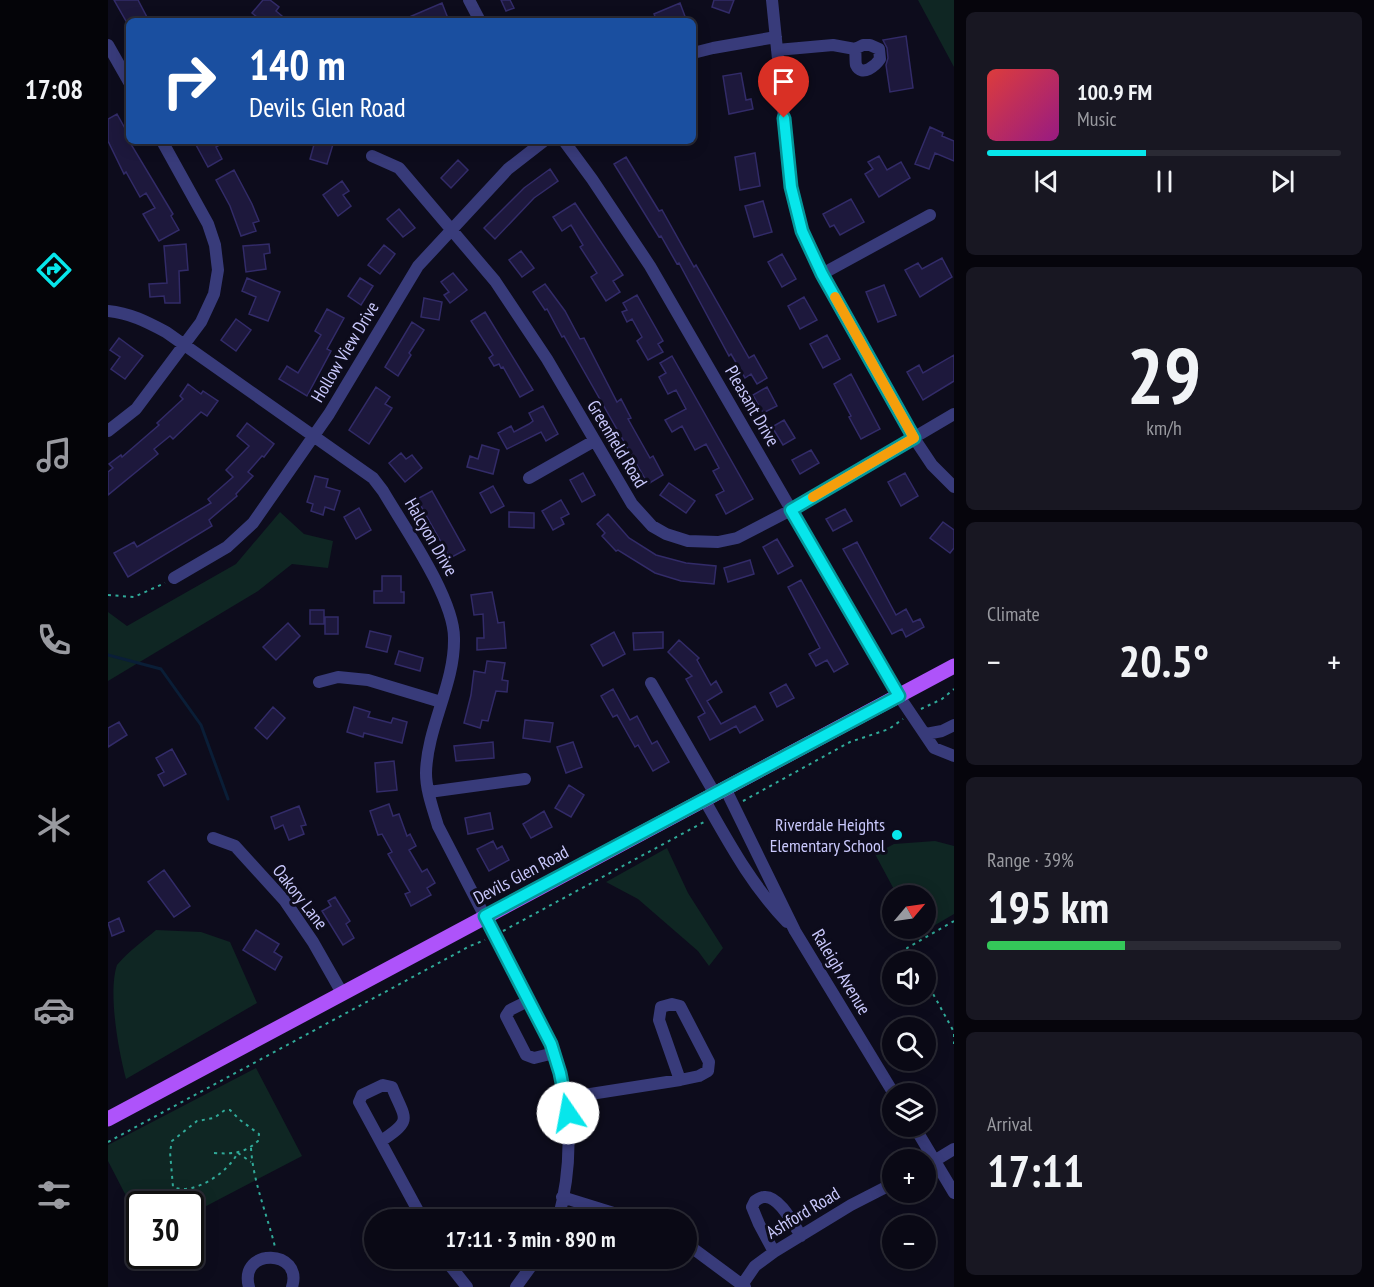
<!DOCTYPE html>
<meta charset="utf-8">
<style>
body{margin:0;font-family:"PT Sans Narrow",sans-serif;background:#181722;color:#f1f3f6;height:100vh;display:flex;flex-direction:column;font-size:22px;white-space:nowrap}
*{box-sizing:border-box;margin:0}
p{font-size:20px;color:#999aa0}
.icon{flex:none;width:33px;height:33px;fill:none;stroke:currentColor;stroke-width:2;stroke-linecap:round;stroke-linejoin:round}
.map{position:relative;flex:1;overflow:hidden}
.drawer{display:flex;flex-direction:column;gap:12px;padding:12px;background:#06050c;width:420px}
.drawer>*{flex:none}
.banner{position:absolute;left:18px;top:18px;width:570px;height:126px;border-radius:9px;box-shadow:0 3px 15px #0003,0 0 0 2px #2a2a34;background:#1a4fa0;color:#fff;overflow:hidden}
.needle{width:39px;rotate:61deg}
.buttons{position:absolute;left:774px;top:885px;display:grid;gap:12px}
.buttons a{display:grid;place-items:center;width:54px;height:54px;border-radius:50%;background:#0a0915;box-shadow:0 3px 15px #0003,0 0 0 2px #2a2a34;font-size:30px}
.speed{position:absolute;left:18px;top:1191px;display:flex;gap:12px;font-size:30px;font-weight:700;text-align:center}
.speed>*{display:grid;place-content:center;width:78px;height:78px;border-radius:50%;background:#0a0915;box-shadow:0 3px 15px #0003,0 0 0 2px #2a2a34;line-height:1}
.speed .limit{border:3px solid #111;border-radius:9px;background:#fff;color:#111}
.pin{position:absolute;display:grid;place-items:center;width:51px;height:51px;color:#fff;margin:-62px -26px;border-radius:50% 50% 50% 0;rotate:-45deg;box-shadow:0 0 6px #0007}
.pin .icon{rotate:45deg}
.me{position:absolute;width:66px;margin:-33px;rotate:348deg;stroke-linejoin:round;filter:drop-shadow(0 0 4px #0008)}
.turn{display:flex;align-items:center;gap:21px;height:126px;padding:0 24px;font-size:27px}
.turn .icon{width:78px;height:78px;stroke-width:2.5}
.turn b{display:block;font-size:42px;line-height:51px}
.big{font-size:45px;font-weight:700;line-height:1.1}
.drawer .card{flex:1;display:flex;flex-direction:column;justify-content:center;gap:9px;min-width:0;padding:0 21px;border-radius:9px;background:#181722}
.drawer .dial{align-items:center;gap:0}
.dial b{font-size:78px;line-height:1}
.song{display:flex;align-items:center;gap:18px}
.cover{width:72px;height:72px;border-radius:9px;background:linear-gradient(135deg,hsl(0 70% 55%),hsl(310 70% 35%))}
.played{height:6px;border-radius:3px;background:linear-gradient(90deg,#07e6eb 45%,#2a2a34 45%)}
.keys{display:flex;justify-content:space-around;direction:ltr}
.heat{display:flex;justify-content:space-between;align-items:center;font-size:33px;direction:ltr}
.charge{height:9px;border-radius:4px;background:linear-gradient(90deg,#34c759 39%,#2a2a34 0)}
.trip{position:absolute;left:256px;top:1209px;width:333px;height:60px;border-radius:30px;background:#0a0915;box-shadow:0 3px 15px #0003,0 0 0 2px #2a2a34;font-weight:700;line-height:60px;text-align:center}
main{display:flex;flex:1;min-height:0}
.tabs{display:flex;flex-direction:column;width:108px;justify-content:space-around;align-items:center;background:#040408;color:#999aa0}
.tabs .icon{width:42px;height:42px}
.tabs .active{color:#07e6eb}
.tabs b{font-size:27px;color:#f1f3f6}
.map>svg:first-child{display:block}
</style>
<main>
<nav class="tabs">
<b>17:08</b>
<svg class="icon active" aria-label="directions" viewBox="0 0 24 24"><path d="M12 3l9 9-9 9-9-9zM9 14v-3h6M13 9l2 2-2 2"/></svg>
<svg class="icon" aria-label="music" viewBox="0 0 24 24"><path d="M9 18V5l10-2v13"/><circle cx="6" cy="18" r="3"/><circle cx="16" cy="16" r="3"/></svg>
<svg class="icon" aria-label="phone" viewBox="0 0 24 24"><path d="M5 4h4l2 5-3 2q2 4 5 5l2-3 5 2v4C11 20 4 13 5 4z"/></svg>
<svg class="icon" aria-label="climate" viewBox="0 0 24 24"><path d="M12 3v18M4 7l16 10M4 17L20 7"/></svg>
<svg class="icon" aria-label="car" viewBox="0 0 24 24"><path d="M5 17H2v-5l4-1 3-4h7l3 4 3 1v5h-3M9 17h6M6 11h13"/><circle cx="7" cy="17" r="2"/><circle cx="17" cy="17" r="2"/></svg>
<svg class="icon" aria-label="filters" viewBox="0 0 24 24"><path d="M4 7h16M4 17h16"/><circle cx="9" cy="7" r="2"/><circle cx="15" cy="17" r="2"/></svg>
</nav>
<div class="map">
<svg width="846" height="1287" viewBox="0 0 846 1287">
<rect width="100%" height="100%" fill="#0d0c1c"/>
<!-- green -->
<path fill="#0f2623" d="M 810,0 L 846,0 L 846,67 Z
M 172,512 L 196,534 L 225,541 L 220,568 L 184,564 L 150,591 L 0,681 L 0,612 L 19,626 L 128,564 Z
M 827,841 L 846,846 L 846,914 L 822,928 L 818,927 L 818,896 L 789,895 L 767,854 L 786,844 Z
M 559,848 L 580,893 L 615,948 L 601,966 L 590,951 L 530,899 L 498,882 Z
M 48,930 L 93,932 L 122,942 L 149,1003 L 18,1079 C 10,1049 0,992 9,965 C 20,952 35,941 48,930 Z
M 148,1068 L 194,1156 L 83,1214 L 82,1204 L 32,1204 L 31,1221 L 0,1161 L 0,1145 Z"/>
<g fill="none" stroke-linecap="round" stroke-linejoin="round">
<!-- stream -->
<path stroke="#0a1e37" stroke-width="3" d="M 0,655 L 53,669 L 93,725 L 120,799"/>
</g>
<!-- building -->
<path fill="#1d183c" stroke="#322b68" stroke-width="1.5" d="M 6,0 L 30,0 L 41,21 L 18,21 Z
M 155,0 L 162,0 L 171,7 L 168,11 L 180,21 L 154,21 L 144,13 Z
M 393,0 L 402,0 L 406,8 L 398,11 Z
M 606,0 L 626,0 L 621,13 L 604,7 Z
M 334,3 L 341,21 L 292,21 Z
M 572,3 L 578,19 L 573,21 L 549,21 L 546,14 Z
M 798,36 L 805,88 L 782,92 L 778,65 L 780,58 L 779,48 L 775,40 Z
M 633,73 L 638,100 L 643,99 L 645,109 L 621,114 L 615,76 Z
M 9,114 L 19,132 L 17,133 L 21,141 L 65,214 L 63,216 L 71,230 L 51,241 L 35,214 L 47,208 L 38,193 L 32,197 L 18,172 L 16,174 L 0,141 L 0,119 Z
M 822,127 L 835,133 L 834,136 L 846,141 L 846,161 L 827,153 L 821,169 L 807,164 Z
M 91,141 L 118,141 L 108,147 L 114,159 L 100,167 L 87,143 Z
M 207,141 L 226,141 L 219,164 L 202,159 Z
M 647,153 L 652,186 L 632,190 L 627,157 Z
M 771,156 L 779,170 L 793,162 L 802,178 L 771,197 L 757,174 L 765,169 L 760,162 Z
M 518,157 L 551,211 L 554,210 L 586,267 L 588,265 L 641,358 L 646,355 L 659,378 L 649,384 L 643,374 L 637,378 L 623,354 L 621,356 L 571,263 L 569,264 L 553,236 L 551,237 L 506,164 Z
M 350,160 L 360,170 L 343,188 L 333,178 Z
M 442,169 L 450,181 L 426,198 L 387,239 L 376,228 L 416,188 Z
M 126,170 L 144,204 L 151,221 L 145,223 L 148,231 L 133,236 L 122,206 L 108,180 Z
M 234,181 L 241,191 L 235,195 L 243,206 L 230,216 L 215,195 Z
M 743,199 L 756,222 L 732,235 L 726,225 L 722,227 L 715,214 Z
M 655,201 L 664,232 L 646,237 L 637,206 Z
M 467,203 L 515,275 L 505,281 L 512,292 L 498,301 L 483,277 L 489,273 L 472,247 L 475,245 L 463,225 L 454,231 L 445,217 Z
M 291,209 L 307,228 L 295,237 L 279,219 Z
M 78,244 L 80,270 L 71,271 L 72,303 L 57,303 L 56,296 L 42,297 L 41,284 L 59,283 L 56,246 Z
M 161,244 L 162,253 L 156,254 L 158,269 L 138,272 L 135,246 Z
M 276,245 L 287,254 L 272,274 L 260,265 Z
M 413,251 L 426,268 L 414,277 L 401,260 Z
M 674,254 L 688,279 L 674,287 L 660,262 Z
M 834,258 L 844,277 L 812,297 L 797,270 L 810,263 L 814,269 Z
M 345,273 L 359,290 L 342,303 L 336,295 L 341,292 L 333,282 Z
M 139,278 L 172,292 L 160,321 L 141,314 L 148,297 L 134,291 Z
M 252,278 L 265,286 L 253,305 L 240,296 Z
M 437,284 L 457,311 L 472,339 L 476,338 L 509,402 L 513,399 L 523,418 L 520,419 L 542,458 L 545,456 L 555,475 L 540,484 L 456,336 L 454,337 L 439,309 L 437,310 L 425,292 Z
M 776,285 L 788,315 L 770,322 L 758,292 Z
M 529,295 L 555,341 L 550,344 L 555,352 L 540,360 L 529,341 L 534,337 L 524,319 L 519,322 L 514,312 L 519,310 L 515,303 Z
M 696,297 L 709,320 L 692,329 L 680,306 Z
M 316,298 L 334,302 L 331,320 L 313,317 Z
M 219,309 L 236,318 L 219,349 L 223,351 L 199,396 L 171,379 L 179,366 L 190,373 L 213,335 L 207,331 Z
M 377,312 L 425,390 L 412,397 L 395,367 L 393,368 L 391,364 L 386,366 L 381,358 L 385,355 L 363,321 Z
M 128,319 L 143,330 L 128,351 L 113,340 Z
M 304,322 L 316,330 L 301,353 L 303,355 L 290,376 L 277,367 Z
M 719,335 L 732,359 L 715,368 L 702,344 Z
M 11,338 L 35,356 L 17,379 L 3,369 L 12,357 L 2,350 Z
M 846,355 L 846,381 L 815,400 L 799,372 L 811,365 L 815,373 Z
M 564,356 L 645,499 L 618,514 L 608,495 L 616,491 L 605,471 L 611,468 L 598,444 L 587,450 L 574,426 L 564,432 L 557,420 L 578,409 L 568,390 L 560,394 L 551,377 L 558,373 L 552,363 Z
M 743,374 L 772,429 L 753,439 L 741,417 L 743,416 L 726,384 Z
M 80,384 L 93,394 L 95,391 L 110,401 L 99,416 L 93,412 L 65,439 L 62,436 L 46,449 L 50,454 L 0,495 L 0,472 L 5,468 L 1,464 L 13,455 L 14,457 L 51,425 L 49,423 L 75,399 L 72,396 Z
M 268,387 L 282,397 L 277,404 L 284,408 L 261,444 L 241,430 Z
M 659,387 L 669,406 L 655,413 L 645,395 Z
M 435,406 L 450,434 L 438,441 L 433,432 L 399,449 L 390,433 L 403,426 L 406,432 L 421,424 L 425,421 L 421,413 Z
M 676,420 L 687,438 L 675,445 L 664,427 Z
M 139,423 L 166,444 L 156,457 L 154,456 L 140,472 L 145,476 L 128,494 L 129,496 L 101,520 L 104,526 L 20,577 L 6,553 L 26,542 L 29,547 L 103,503 L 100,499 L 125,477 L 118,470 L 141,446 L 129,436 Z
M 374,445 L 391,450 L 385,474 L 359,467 L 362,456 L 370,459 Z
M 703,450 L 711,463 L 692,474 L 684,460 Z
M 293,453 L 298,459 L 304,455 L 314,468 L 297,482 L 281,463 Z
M 475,473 L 487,495 L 474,502 L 462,480 Z
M 797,473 L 810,496 L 793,506 L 780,482 Z
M 207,476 L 220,479 L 218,487 L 232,491 L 226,510 L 217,507 L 215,515 L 203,511 L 205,504 L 199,502 Z
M 561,483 L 587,501 L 578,513 L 552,495 Z
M 385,486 L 396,506 L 383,513 L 372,493 Z
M 324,491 L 357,550 L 342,558 L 309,499 Z
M 453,500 L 461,514 L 453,518 L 456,524 L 445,530 L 434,511 Z
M 251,508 L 263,530 L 248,539 L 236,517 Z
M 737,509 L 744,521 L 725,531 L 718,519 Z
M 401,512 L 426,513 L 426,528 L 401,527 Z
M 500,514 L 521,538 L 548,555 L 578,563 L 608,566 L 606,584 L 573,581 L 547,573 L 510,550 L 508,551 L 494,536 L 497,533 L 489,524 Z
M 835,522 L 846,530 L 846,548 L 842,553 L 822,538 Z
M 669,539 L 685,566 L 670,574 L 655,547 Z
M 749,542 L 788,615 L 798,609 L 805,622 L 812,619 L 816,627 L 798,637 L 794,629 L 784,634 L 735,549 Z
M 642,560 L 646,574 L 620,582 L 616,568 Z
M 274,576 L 293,576 L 293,592 L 296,592 L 296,603 L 266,603 L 266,591 L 274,591 Z
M 693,580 L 740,664 L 726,672 L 719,660 L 708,666 L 701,654 L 712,648 L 680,587 Z
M 384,592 L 390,623 L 396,622 L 398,648 L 369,650 L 369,638 L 376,638 L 375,614 L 366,615 L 363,595 Z
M 202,610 L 216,610 L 216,624 L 202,624 Z
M 217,617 L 230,617 L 230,634 L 217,634 Z
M 180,623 L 192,636 L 168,660 L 155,647 Z
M 262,631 L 283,636 L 279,652 L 258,647 Z
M 506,632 L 517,654 L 495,666 L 483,645 Z
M 555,632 L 555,648 L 526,650 L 525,633 Z
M 571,640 L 591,658 L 589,660 L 603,685 L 608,681 L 614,692 L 599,701 L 613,724 L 647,706 L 655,720 L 632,733 L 628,726 L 602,740 L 590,717 L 597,713 L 578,679 L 584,676 L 560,652 Z
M 291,651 L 315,658 L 312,671 L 287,664 Z
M 379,661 L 397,663 L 394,680 L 400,681 L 399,692 L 388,691 L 380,721 L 374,720 L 372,728 L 356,723 L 363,695 L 366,671 L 377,673 Z
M 678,684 L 686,698 L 669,707 L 662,693 Z
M 505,689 L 522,720 L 529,716 L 544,744 L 549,741 L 561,762 L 545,771 L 530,745 L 527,747 L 509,715 L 505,717 L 493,696 Z
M 165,707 L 177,718 L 159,739 L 147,728 Z
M 246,707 L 262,712 L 260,717 L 283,723 L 285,718 L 299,722 L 294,743 L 256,733 L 255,737 L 239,732 Z
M 417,720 L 445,723 L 442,742 L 415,738 Z
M 11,722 L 19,735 L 0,747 L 0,728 Z
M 385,742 L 386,758 L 348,761 L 346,746 Z
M 465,742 L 474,767 L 458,773 L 449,747 Z
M 64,749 L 78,774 L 56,786 L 50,775 L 56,772 L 48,758 Z
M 286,761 L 289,790 L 269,792 L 267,763 Z
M 461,785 L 476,795 L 463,817 L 447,808 Z
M 281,804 L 285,816 L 291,814 L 299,836 L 302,834 L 308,846 L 301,850 L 314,872 L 319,869 L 327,883 L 319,888 L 323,895 L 303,906 L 297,894 L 302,892 L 280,854 L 284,852 L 274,834 L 270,835 L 262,811 Z
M 191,806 L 198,825 L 193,826 L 196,834 L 181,840 L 175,825 L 167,829 L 163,817 Z
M 436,811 L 444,827 L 423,838 L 415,824 Z
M 382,813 L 385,829 L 360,834 L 357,818 Z
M 385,841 L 389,849 L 394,846 L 401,860 L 381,871 L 369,849 Z
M 56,870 L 82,906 L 66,917 L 40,882 Z
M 227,897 L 242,921 L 238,924 L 246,938 L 235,945 L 214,911 L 223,906 L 220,901 Z
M 11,918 L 16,931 L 4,936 L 0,923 Z
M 148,930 L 171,944 L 166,952 L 174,957 L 167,970 L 135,950 Z"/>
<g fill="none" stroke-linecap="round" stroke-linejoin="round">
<!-- path -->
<path stroke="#30aa99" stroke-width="2" stroke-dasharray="3 4.5" stroke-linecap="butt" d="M 0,595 L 26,597 L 57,583
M 813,709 L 834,699 L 846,689
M 635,801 L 742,742 L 781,729 L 795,719
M 395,931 L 596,822
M 807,962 L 799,948 L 846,921
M 818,981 L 846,1032
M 846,1034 L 846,1044
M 0,1142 L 362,946 L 377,940
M 143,1148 C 145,1182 159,1214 167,1247
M 106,1153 C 124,1154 136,1154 150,1141 L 151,1134 L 132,1120 L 122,1110 L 117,1110 L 106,1118 L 89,1121 L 64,1141 L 62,1152 L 65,1187 C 86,1196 120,1172 129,1154
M 130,1153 L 143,1162"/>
<!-- minor -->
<path stroke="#383b7a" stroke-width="12" d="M 361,0 L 372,21
M 664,0 L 683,187 L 694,231 L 714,274 L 806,438 L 824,465 L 846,487
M 0,45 L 21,82
M 755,45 L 762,45 L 771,49 L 772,59 C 768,65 754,78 748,65 C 747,61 748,54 747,49 Z
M 669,50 L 725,45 L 747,49
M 585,53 L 605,48 L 668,37
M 456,141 L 484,179 L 542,266 L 791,696 L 826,748 L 846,756
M 264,156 L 291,168 L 387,281 L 439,359 L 524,504 L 544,526 L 558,534 L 580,541 L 610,542 L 629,538 L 683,510 L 846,414
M 714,274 L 822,215
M 0,311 C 22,313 39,322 58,332 L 265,478 L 275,491 C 296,527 346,598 346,638 C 347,684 319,727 318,773 C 318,791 325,809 330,826 L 443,1044 L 446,1053 C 463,1110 466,1161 450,1220
M 0,431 L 28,409 L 93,322 L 106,294 L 110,270 L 107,245 L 100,224 L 54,141
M 421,478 L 486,441
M 66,578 L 119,547 L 145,523 L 221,414 L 310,266 L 400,169 L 436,141
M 211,682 L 230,677 L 260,680 L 333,702
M 543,683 L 607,794
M 818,734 L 834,731 L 846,725
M 617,788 L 687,931 L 786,1094
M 321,792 L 417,779
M 596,799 C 621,843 644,886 679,922
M 105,838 L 127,846 L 177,901 L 205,942 L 234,993
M 420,1001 L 402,1010 L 398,1016 L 418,1055 L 426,1058 L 446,1053
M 457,1098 L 572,1080 L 591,1076 L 600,1071 L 601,1062 L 572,1006 L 564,1004 L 553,1007 L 551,1020 L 572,1080
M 806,1126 L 846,1193
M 273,1141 C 306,1119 297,1120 284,1087 L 275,1085 L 254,1095 L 251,1102 L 315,1220
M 818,1166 L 846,1149
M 454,1197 L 528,1220
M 579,1244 L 637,1287
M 666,1252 L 651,1224 L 644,1207 L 647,1201 C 650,1199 653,1197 656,1197 C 671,1195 686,1225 693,1236
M 336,1258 L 359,1287
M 634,1285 L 647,1266 L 666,1252 L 743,1205 L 784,1184
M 141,1287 C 130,1247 196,1249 184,1287
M 408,1287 L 429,1258"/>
<!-- major -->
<path stroke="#ae53fa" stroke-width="15" d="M 0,1119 L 846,666"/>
</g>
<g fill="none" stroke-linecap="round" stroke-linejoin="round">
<!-- route casing -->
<g stroke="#059699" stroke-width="15">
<path id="route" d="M 460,1113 L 452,1073 L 443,1044 L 377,916 L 791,696 L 683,510 L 806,438 L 714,274 L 694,231 L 683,187 L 676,118"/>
</g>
<!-- route -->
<use href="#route" stroke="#07e6eb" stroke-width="10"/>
<!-- slow -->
<path stroke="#f59e0b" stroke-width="10" d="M 705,497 L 806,438 L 727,297"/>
</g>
<!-- markers -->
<circle fill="#07e6eb" stroke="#0d0c1c" stroke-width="2" cx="789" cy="835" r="6"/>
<g text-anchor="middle" stroke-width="6" stroke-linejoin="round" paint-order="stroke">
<!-- street labels -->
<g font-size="18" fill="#cac9fd" stroke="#0d0c1c">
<text transform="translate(237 352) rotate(-59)" y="6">Hollow View Drive</text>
<text transform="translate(644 406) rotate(60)" y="6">Pleasant Drive</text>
<text transform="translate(509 444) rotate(59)" y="6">Greenfield Road</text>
<text transform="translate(323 537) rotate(60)" y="6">Halcyon Drive</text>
<text transform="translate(413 875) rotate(-28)" y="6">Devils Glen Road</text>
<text transform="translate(192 897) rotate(52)" y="6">Oakory Lane</text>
<text transform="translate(733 972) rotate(59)" y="6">Raleigh Avenue</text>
<text transform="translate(695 1213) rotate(-31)" y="6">Ashford Road</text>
</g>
<!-- poi labels -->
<g font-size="18" fill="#cac9fd" stroke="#0d0c1c" text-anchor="end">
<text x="777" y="831">Riverdale Heights<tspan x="777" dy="21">Elementary School</tspan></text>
</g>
</g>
</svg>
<div class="buttons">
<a><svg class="needle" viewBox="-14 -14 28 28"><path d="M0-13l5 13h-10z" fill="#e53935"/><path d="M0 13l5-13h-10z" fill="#999aa0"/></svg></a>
<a><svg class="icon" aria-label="sound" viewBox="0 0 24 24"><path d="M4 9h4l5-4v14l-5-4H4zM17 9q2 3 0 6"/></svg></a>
<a><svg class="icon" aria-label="search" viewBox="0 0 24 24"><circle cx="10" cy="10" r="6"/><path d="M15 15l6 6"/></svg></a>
<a><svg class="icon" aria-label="layers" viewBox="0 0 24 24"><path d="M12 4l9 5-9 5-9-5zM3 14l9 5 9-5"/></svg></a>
<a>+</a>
<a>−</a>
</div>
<div class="speed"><div class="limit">30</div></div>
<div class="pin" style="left:676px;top:118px;background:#d93025"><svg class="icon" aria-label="arrive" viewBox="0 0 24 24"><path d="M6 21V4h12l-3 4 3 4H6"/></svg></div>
<svg class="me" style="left:460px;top:1113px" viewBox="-20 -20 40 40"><circle r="19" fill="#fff"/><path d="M0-13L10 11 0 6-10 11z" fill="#07e6eb"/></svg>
<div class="trip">17:11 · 3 min · 890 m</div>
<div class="banner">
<div class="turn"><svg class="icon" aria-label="right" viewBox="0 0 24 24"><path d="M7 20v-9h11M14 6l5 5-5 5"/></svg><div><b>140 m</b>Devils Glen Road</div></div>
</div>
</div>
<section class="drawer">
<div class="card">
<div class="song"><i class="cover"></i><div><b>100.9 FM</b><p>Music</p></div></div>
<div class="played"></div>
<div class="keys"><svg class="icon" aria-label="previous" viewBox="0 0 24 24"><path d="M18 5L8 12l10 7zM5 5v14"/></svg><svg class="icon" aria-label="pause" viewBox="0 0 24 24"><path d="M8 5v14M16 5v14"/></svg><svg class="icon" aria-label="next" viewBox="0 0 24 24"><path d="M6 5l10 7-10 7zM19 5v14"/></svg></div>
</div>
<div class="card dial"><b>29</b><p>km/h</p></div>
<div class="card"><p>Climate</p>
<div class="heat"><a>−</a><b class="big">20.5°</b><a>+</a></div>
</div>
<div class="card"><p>Range · 39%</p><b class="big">195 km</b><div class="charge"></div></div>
<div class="card"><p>Arrival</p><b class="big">17:11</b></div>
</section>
</main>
